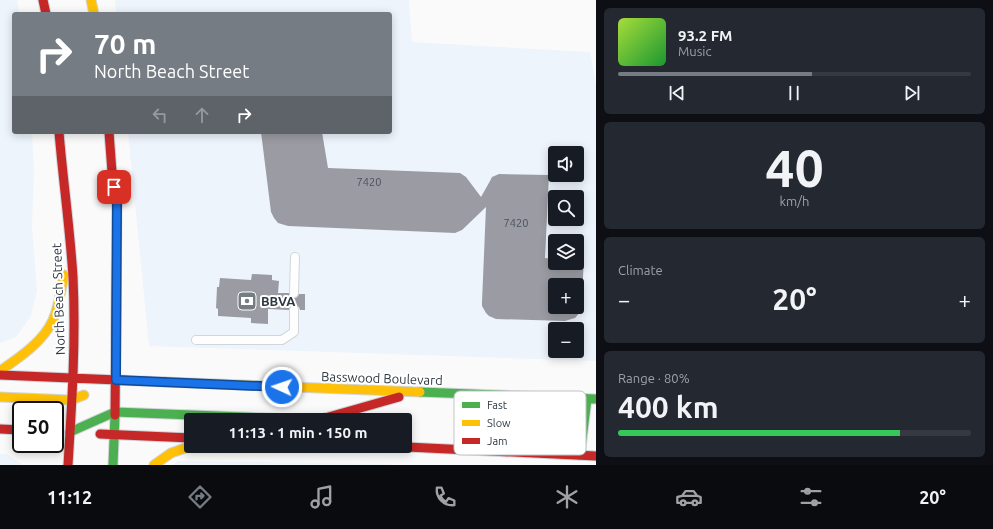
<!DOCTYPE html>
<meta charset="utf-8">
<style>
body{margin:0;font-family:Ubuntu,sans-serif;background:#242831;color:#f1f3f6;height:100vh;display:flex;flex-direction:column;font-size:15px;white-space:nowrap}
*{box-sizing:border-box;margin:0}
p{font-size:13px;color:#9ea1a6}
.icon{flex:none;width:22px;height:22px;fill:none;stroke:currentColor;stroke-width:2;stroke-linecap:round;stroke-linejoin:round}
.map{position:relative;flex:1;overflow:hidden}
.drawer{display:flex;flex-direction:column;gap:8px;padding:8px;background:#0d0f14;width:397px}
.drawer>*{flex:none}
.guide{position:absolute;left:12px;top:12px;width:380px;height:122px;border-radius:4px;box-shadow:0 2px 10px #0003;background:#757c83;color:#fff;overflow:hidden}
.tools{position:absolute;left:548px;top:146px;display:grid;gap:8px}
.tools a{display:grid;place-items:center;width:36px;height:36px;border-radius:4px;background:#171b24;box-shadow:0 2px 10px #0003;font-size:20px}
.speed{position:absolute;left:12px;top:401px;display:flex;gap:8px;font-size:20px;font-weight:700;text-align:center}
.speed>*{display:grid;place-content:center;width:52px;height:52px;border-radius:50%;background:#171b24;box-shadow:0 2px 10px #0003;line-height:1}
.speed .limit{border:2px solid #111;border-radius:6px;background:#fff;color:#111}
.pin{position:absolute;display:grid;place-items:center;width:34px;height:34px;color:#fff;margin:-17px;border-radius:8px;box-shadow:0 2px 6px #0006}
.me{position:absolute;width:44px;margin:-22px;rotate:273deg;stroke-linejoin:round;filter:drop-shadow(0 0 3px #0008)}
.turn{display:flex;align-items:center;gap:14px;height:84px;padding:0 16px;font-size:18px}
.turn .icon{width:52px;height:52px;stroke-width:2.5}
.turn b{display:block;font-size:28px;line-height:34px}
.lanes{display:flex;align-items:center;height:38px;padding:0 16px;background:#0003;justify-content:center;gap:20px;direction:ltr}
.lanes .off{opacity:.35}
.big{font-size:30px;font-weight:700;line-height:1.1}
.drawer .tile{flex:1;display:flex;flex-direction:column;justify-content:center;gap:6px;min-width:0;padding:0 14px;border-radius:6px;background:#242831}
.drawer .dial{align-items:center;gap:0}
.dial b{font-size:52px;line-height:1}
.song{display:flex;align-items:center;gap:12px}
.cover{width:48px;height:48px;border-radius:6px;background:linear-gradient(135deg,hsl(80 70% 55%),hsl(130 70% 35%))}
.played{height:4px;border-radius:2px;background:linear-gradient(90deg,#757c83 55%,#363941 55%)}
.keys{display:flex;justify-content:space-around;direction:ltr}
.heat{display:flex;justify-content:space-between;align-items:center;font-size:22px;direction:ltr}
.charge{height:6px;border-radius:3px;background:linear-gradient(90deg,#34c759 80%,#363941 0)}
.trip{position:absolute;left:184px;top:413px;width:228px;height:40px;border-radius:4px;background:#171b24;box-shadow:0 2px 10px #0003;font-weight:700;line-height:40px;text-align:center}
.menu{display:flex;height:64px;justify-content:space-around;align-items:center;background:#090b0e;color:#9ea1a6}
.menu .icon{width:28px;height:28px}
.menu .current{color:#757c83}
.menu b{font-size:18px;color:#f1f3f6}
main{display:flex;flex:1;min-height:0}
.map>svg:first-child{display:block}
</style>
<main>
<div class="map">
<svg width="596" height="465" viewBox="0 0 596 465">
<rect width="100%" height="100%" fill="#fafafa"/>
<!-- built -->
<path fill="#eef4fc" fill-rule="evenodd" d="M 0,0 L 17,0 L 19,14 L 14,14 L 14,132 L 32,132 L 34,172 L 32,226 L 37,291 L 31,316 L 16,337 L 0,343 Z
M 115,0 L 409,0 L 412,42 L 590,52 L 596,85 L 596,361 L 149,346 L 128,132 L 390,132 L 390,14 L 116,14 ZM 555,153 L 577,153 L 577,175 L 555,175 ZM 555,197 L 577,197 L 577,219 L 555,219 ZM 555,241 L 577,241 L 577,263 L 555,263 ZM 555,285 L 577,285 L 577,307 L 555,307 ZM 555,329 L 577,329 L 577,351 L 555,351 Z
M 0,454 L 7,454 L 23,465 L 0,465 Z
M 177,461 L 387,464 L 396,465 L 174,465 Z"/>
<!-- building -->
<path fill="#9b9ca3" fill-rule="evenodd" d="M 261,132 L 322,132 L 328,168 L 460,173 L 466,177 L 481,197 L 490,181 L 492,177 L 499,174 L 549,175 L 545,258 L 555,259 L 555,263 L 577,263 L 577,260 L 584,260 L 581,311 L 575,318 L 565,321 L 496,319 L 489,316 L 486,313 L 482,306 L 482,302 L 486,207 L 462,230 L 455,233 L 288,226 L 278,223 L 274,218 L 271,212 ZM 555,285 L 577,285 L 577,307 L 555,307 Z
M 252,274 L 272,275 L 272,280 L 279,281 L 278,293 L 289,293 L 291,298 L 296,298 L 299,294 L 305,294 L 305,310 L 300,310 L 299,307 L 294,305 L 291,305 L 289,310 L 268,309 L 268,324 L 251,323 L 251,318 L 218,316 L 218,309 L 216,308 L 217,287 L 219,287 L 220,278 L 251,280 Z"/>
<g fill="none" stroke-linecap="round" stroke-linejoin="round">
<!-- lane casing -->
<g stroke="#d1d6db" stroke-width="10">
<path id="lane" d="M 294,293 L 295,257
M 196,340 L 282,340 L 294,332 L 294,310"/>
</g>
<!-- fast casing -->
<g stroke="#d1d6db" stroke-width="11">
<path id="fast" d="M 420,392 L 596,399
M 70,432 L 115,412 L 319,420 L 325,418
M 580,455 L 587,399
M 113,465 L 115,415"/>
</g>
<!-- slow casing -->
<g stroke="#d1d6db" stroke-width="11">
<path id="slow" d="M 91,0 L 94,14
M 0,371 C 19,358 43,342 53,320 C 59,306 61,290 64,275
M 165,382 L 420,392
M 0,397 L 71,400 L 84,395
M 154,465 L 171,453 L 191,446"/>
</g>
<!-- jam casing -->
<g stroke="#d1d6db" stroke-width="11">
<path id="jam" d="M 43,0 L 46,14
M 59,132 C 63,180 70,229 73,277 C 76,340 72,402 68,465
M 109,132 L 112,172 L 117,202 L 115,415
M 0,375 L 165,382
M 325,418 L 399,397
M 0,429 L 21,430
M 100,434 L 191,438
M 386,446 L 596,456"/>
</g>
<!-- lane -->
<use href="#lane" stroke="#fefefe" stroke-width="8"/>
<!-- fast -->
<use href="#fast" stroke="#4caf50" stroke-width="9"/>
<!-- slow -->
<use href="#slow" stroke="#ffc107" stroke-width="9"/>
<!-- jam -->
<use href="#jam" stroke="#c62828" stroke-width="9"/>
</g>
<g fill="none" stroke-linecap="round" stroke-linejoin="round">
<!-- route casing -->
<g stroke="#114b97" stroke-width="10">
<path id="route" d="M 114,187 L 117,202 L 116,380 L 282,387"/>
</g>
<!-- route -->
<use href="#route" stroke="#1a73e8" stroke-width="7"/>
</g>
<!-- icons -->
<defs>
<g id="bank-square" transform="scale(1)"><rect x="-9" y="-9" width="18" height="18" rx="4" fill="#757c83" stroke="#fff"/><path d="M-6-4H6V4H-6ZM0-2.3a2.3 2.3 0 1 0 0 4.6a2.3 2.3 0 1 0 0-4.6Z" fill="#fff"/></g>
</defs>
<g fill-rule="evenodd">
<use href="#bank-square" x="247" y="301"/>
</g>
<g text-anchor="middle" stroke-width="4" stroke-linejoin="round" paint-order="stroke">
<!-- number labels -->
<g font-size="11" fill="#49515b">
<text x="369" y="186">7420</text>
<text x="516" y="227">7420</text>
</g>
<!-- street labels -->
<g font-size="13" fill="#2e3843" stroke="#fff">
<text transform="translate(58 299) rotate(-92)" y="5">North Beach Street</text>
<text transform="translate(382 378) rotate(2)" y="5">Basswood Boulevard</text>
</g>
<!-- poi labels -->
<g font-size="13" font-weight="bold" fill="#2e3843" stroke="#fff" text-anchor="start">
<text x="261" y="306">BBVA</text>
</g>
</g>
<!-- legend -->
<rect x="454" y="391" width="132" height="64" rx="6" fill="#fff" stroke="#c0c3c7" stroke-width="1"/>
<rect x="462" y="402" width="18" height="6" fill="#4caf50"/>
<rect x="462" y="420" width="18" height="6" fill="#ffc107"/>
<rect x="462" y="438" width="18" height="6" fill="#c62828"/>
<g font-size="11" fill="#2e3843">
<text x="487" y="409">Fast</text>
<text x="487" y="427">Slow</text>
<text x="487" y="445">Jam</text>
</g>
</svg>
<div class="tools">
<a><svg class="icon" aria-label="sound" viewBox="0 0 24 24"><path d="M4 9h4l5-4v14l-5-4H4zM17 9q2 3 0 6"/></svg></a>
<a><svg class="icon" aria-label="search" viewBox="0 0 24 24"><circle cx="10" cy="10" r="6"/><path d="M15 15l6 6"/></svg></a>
<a><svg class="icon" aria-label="layers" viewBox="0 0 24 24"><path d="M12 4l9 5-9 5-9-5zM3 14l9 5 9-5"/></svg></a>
<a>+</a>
<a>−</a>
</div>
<div class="speed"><div class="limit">50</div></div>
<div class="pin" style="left:114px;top:187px;background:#d93025"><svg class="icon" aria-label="arrive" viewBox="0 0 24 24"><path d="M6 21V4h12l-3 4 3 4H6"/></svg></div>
<svg class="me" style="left:282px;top:387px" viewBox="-20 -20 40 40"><circle r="17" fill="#1a73e8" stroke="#fff" stroke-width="3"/><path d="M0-11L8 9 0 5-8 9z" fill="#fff"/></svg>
<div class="trip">11:13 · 1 min · 150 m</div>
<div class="guide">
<div class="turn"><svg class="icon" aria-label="right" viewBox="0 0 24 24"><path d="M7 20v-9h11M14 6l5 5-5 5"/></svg><div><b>70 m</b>North Beach Street</div></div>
<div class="lanes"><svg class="icon off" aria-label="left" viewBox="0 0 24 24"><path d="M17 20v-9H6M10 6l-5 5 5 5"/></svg><svg class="icon off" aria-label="ahead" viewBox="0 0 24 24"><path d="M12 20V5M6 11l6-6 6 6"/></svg><svg class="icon" aria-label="right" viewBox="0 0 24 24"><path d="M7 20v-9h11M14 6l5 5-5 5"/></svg></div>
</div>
</div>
<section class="drawer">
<div class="tile">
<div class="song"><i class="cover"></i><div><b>93.2 FM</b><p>Music</p></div></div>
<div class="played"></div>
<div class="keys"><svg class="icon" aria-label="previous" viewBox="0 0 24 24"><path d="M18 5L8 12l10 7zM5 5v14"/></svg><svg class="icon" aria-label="pause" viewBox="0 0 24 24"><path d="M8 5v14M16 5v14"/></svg><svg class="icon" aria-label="next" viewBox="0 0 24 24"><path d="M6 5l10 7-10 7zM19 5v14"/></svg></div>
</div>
<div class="tile dial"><b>40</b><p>km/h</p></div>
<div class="tile"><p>Climate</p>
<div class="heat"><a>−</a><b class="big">20°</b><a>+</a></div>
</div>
<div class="tile"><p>Range · 80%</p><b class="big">400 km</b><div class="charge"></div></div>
</section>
</main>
<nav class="menu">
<b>11:12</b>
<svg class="icon current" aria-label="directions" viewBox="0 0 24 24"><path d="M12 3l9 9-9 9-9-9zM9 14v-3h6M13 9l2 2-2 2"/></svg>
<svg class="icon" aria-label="music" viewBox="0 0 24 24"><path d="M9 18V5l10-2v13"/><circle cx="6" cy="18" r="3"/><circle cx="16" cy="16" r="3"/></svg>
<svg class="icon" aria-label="phone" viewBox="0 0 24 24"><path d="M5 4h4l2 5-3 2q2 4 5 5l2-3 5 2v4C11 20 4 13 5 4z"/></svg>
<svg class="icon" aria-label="climate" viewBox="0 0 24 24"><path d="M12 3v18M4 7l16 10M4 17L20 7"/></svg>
<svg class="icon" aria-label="car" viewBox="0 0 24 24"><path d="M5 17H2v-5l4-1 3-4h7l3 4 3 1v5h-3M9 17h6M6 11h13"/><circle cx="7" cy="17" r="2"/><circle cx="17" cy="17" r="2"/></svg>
<svg class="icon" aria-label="filters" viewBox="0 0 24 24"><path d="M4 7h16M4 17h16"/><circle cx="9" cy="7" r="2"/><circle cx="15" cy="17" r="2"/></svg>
<b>20°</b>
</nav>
